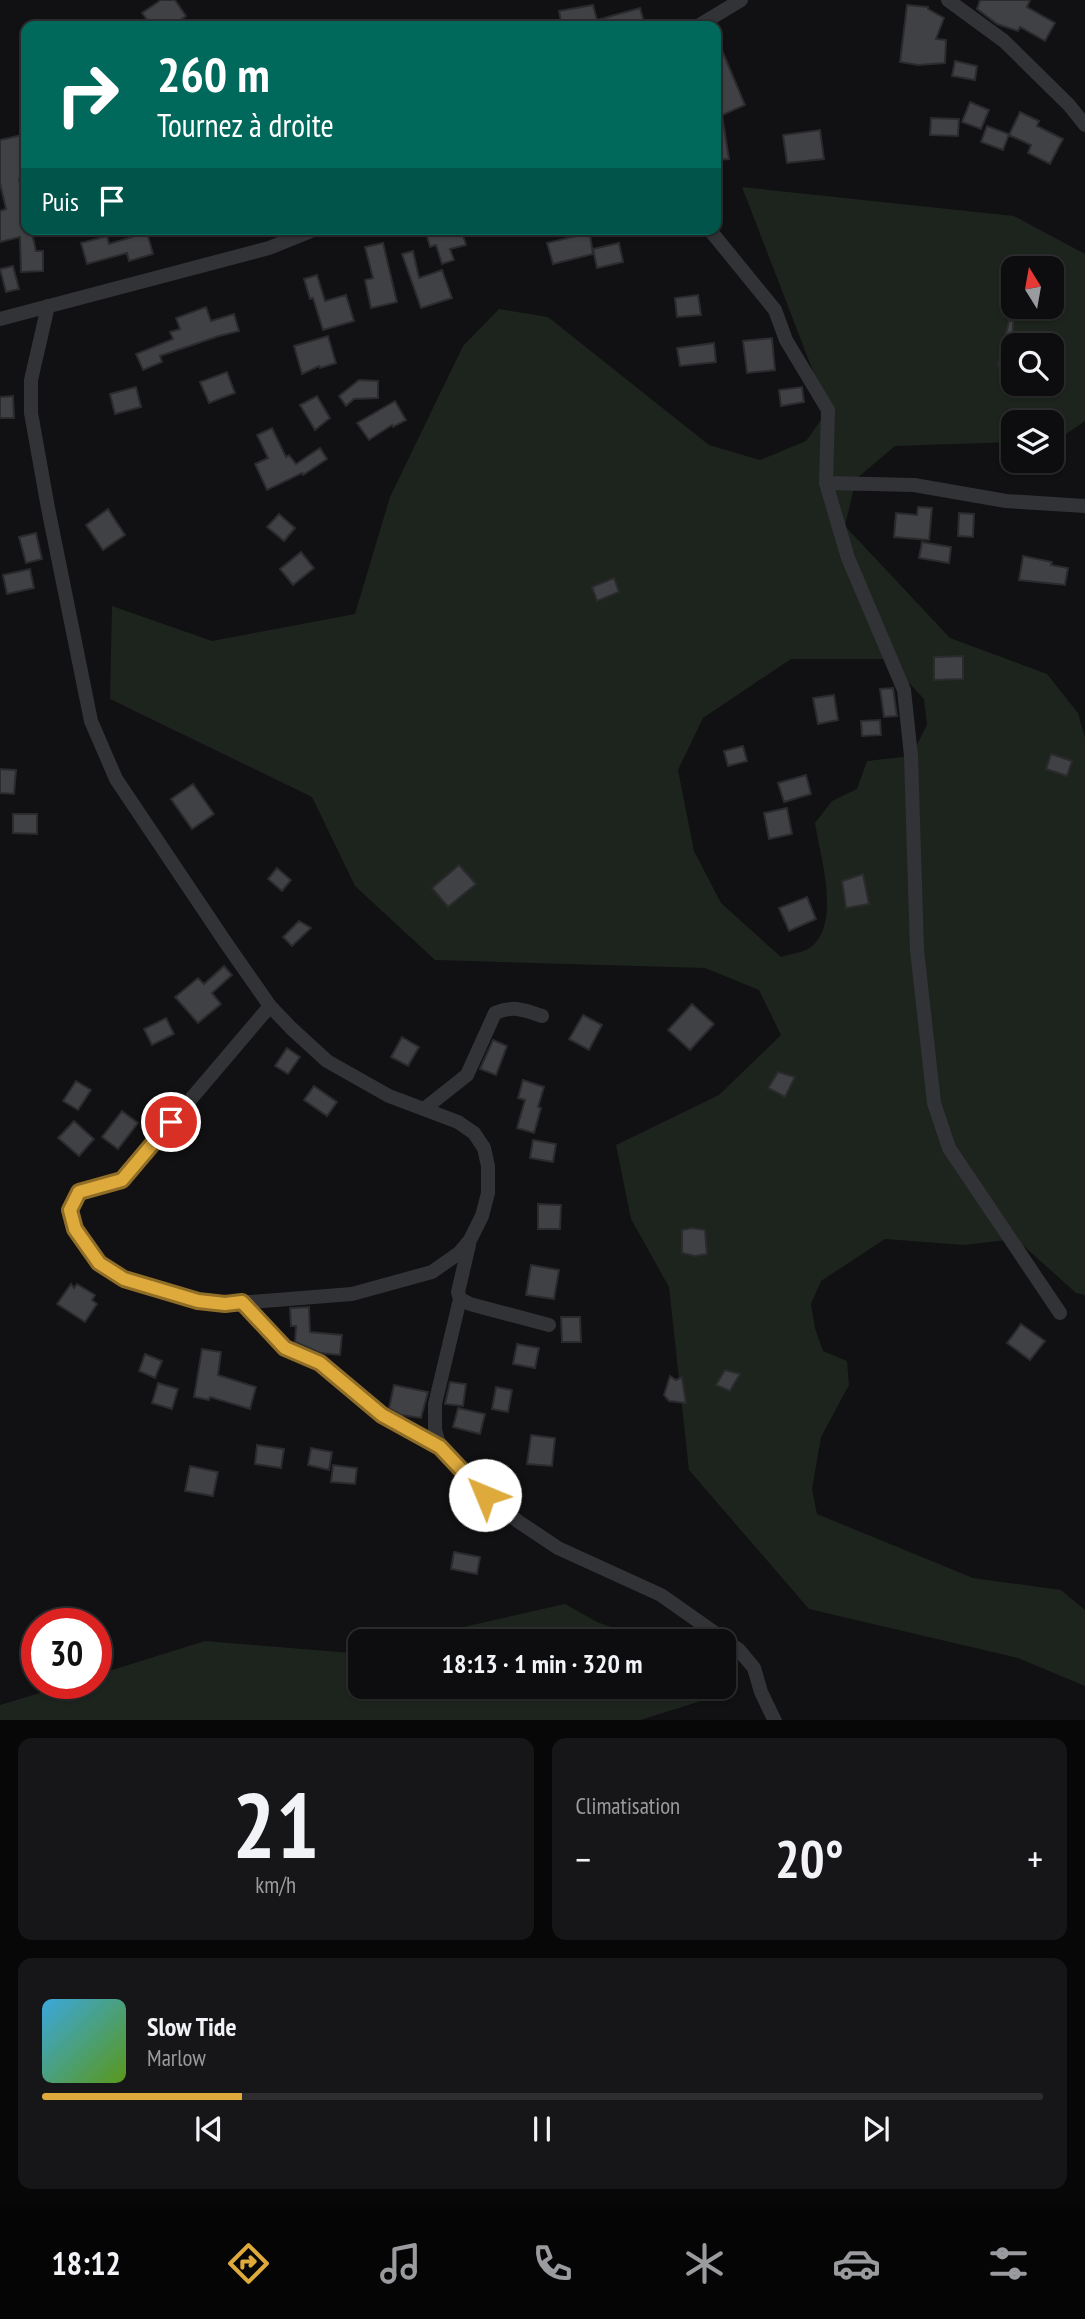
<!DOCTYPE html>
<html lang="fr">
<meta charset="utf-8">
<style>
body{margin:0;font-family:"PT Sans Narrow",sans-serif;background:#161517;color:#f1f3f6;height:100vh;display:flex;flex-direction:column;font-size:26px;white-space:nowrap}
*{box-sizing:border-box;margin:0}
p{font-size:23px;color:#9a9b9e}
.icon{flex:none;width:38px;height:38px;fill:none;stroke:currentColor;stroke-width:2;stroke-linecap:round;stroke-linejoin:round}
.map{position:relative;height:1720px;overflow:hidden}
.drawer{display:flex;flex-direction:column;gap:18px;padding:18px;background:#070708;flex:1}
.drawer>*{flex:none}
.guide{position:absolute;left:21px;top:21px;width:700px;height:214px;border-radius:14px;box-shadow:0 2px 5px #0004,0 0 0 2px #2d2c2e;background:#00695c;color:#fff;overflow:hidden}
.needle{width:46px;rotate:349deg}
.controls{position:absolute;left:1001px;top:256px;display:grid;gap:14px}
.controls a{display:grid;place-items:center;width:63px;height:63px;border-radius:14px;background:#0d0c0e;box-shadow:0 2px 5px #0004,0 0 0 2px #2d2c2e;font-size:35px}
.speed{position:absolute;left:21px;top:1608px;display:flex;gap:14px;font-size:35px;font-weight:700;text-align:center}
.speed>*{display:grid;place-content:center;width:91px;height:91px;border-radius:50%;background:#0d0c0e;box-shadow:0 2px 5px #0004,0 0 0 2px #2d2c2e;line-height:1}
.speed .limit{border:10px solid #d22;background:#fff;color:#111}
.pin{position:absolute;display:grid;place-items:center;width:60px;height:60px;color:#fff;margin:-30px;border:4px solid #fff;border-radius:50%;box-shadow:0 2px 7px #0007}
.me{position:absolute;width:77px;margin:-38px;rotate:315deg;stroke-linejoin:round;filter:drop-shadow(0 0 5px #0008)}
.turn{display:flex;align-items:center;gap:24px;height:147px;padding:0 21px;font-size:32px}
.turn .icon{width:91px;height:91px;stroke-width:2.5}
.turn b{display:block;font-size:49px;line-height:60px}
.then{display:flex;align-items:center;height:66px;padding:0 21px;background:#0003;gap:14px;font-size:26px}
.big{font-size:52px;font-weight:700;line-height:1.1}
.drawer .card{flex:1;display:flex;flex-direction:column;justify-content:center;gap:10px;min-width:0;padding:0 24px;border-radius:14px;background:#161517}
.drawer .dial{align-items:center;gap:0}
.dial b{font-size:91px;line-height:1}
.song{display:flex;align-items:center;gap:21px}
.cover{width:84px;height:84px;border-radius:10px;background:linear-gradient(135deg,hsl(200 70% 55%),hsl(90 70% 35%))}
.played{height:7px;border-radius:4px;background:linear-gradient(90deg,#deaa3c 20%,#2d2c2e 20%)}
.keys{display:flex;justify-content:space-around;direction:ltr}
.heat{display:flex;justify-content:space-between;align-items:center;font-size:38px;direction:ltr}
.drawer .tiles{flex:1;display:grid;gap:18px;grid-template-columns:1fr 1fr}
.card:last-child{grid-column:span 2}
.trip{position:absolute;left:348px;top:1629px;width:388px;height:70px;border-radius:14px;background:#0d0c0e;box-shadow:0 2px 5px #0004,0 0 0 2px #2d2c2e;font-weight:700;line-height:70px;text-align:center}
.menu{display:flex;height:112px;justify-content:space-around;align-items:center;background:#050506;color:#9a9b9e}
.menu .icon{width:49px;height:49px}
.menu .on{color:#deaa3c}
.menu b{font-size:32px;color:#f1f3f6}
.map>svg:first-child{display:block}
</style>
<div class="map">
<svg width="1085" height="1721" viewBox="0 0 1085 1721">
<rect width="100%" height="100%" fill="#111012"/>
<!-- green -->
<path fill="#1d241e" fill-rule="evenodd" d="M 742,187 L 1014,216 L 1085,254 L 1085,421 L 1057,440 L 1052,440 L 1052,422 L 1013,422 L 1013,442 L 895,446 L 856,479 L 845,526 L 950,638 L 1047,674 L 1078,713 L 1085,738 L 1085,1295 L 1076,1293 L 1016,1239 L 964,1245 L 885,1239 L 821,1281 L 811,1304 L 815,1328 L 823,1351 L 847,1361 L 849,1385 L 821,1437 L 812,1489 L 817,1514 L 973,1578 L 1061,1590 L 1085,1610 L 1085,1686 L 1018,1658 L 809,1609 L 689,1470 L 669,1287 L 631,1219 L 616,1145 L 719,1095 L 781,1035 L 759,990 L 705,968 L 435,960 L 355,886 L 312,797 L 110,699 L 112,606 L 212,641 L 355,614 L 390,497 L 463,346 L 499,309 L 548,317 L 709,445 L 760,460 L 806,441 L 828,410 ZM 1013,268 L 1052,268 L 1052,306 L 1013,306 ZM 1013,345 L 1052,345 L 1052,383 L 1013,383 ZM 791,659 L 887,659 L 924,699 L 927,725 L 911,756 L 867,761 L 857,789 L 832,801 L 815,823 C 820,856 843,927 808,949 C 801,953 789,954 781,957 L 721,903 L 694,851 L 678,770 L 703,718 Z
M 565,1604 L 597,1622 L 642,1638 L 646,1641 L 401,1641 Z
M 205,1641 L 351,1653 L 360,1651 L 360,1687 L 701,1687 L 714,1697 L 637,1721 L 0,1720 L 0,1705 L 69,1684 L 96,1684 L 96,1675 Z"/>
<!-- building -->
<path fill="#404145" stroke="#2b2b2e" stroke-width="2" d="M 161,0 L 175,0 L 186,16 L 172,26 L 152,26 L 142,13 Z
M 980,0 L 1030,0 L 1027,7 L 1055,23 L 1045,41 L 1020,27 L 1018,31 L 997,24 L 977,9 Z
M 593,5 L 597,20 L 640,8 L 645,26 L 562,26 L 559,11 Z
M 907,5 L 928,7 L 928,9 L 944,18 L 936,39 L 946,40 L 945,63 L 918,65 L 900,62 Z
M 716,36 L 745,105 L 722,115 L 729,159 L 716,160 Z
M 955,61 L 977,66 L 975,80 L 952,76 Z
M 970,102 L 989,110 L 981,129 L 962,122 Z
M 1020,112 L 1039,121 L 1037,126 L 1063,139 L 1050,164 L 1028,153 L 1031,145 L 1009,135 Z
M 931,118 L 959,119 L 958,136 L 930,135 Z
M 987,126 L 1009,134 L 1003,150 L 981,142 Z
M 820,130 L 824,159 L 787,163 L 783,135 Z
M 26,134 L 26,177 L 19,179 L 26,209 L 26,229 L 31,229 L 36,251 L 43,251 L 43,271 L 21,272 L 20,237 L 0,242 L 0,211 L 6,209 L 0,183 L 0,140 Z
M 130,229 L 146,229 L 153,254 L 129,261 L 127,253 L 87,264 L 81,243 L 107,236 L 109,244 L 132,237 Z
M 425,229 L 443,229 L 444,232 L 461,229 L 466,245 L 450,249 L 454,260 L 442,264 L 436,245 L 430,247 Z
M 589,229 L 593,254 L 553,264 L 547,243 L 576,236 L 575,232 Z
M 383,243 L 397,302 L 371,308 L 365,280 L 373,278 L 365,247 Z
M 619,243 L 623,262 L 597,268 L 593,249 Z
M 413,251 L 419,278 L 442,270 L 452,298 L 421,308 L 402,254 Z
M 13,266 L 19,289 L 6,292 L 0,269 Z
M 317,275 L 325,301 L 346,295 L 354,321 L 323,330 L 313,298 L 310,299 L 304,279 Z
M 698,295 L 701,315 L 677,317 L 675,298 Z
M 206,307 L 211,321 L 234,314 L 239,331 L 219,336 L 160,356 L 162,362 L 143,370 L 136,354 L 173,339 L 170,332 L 180,329 L 176,318 Z
M 1009,321 L 1013,321 L 1013,369 L 998,366 Z
M 328,336 L 336,363 L 320,368 L 319,366 L 302,374 L 294,346 Z
M 772,338 L 775,370 L 747,373 L 743,341 Z
M 714,343 L 716,362 L 680,366 L 677,348 Z
M 227,372 L 235,393 L 209,403 L 200,382 Z
M 359,380 L 378,381 L 378,398 L 354,399 L 346,406 L 339,396 Z
M 136,387 L 141,407 L 115,414 L 110,394 Z
M 802,387 L 804,402 L 781,406 L 779,390 Z
M 13,396 L 14,418 L 0,418 L 0,397 Z
M 317,396 L 330,418 L 315,430 L 300,405 Z
M 395,401 L 406,420 L 393,427 L 392,425 L 369,440 L 357,423 Z
M 272,428 L 286,457 L 289,455 L 296,464 L 320,448 L 327,459 L 303,475 L 302,473 L 267,490 L 255,464 L 268,458 L 257,435 Z
M 918,507 L 932,508 L 929,540 L 894,537 L 896,513 L 917,515 Z
M 108,509 L 125,535 L 103,550 L 86,525 Z
M 959,513 L 974,514 L 973,537 L 958,536 Z
M 279,514 L 295,528 L 284,541 L 267,527 Z
M 36,533 L 42,559 L 26,563 L 19,537 Z
M 922,542 L 951,547 L 949,563 L 919,558 Z
M 301,552 L 314,568 L 293,585 L 280,569 Z
M 1023,556 L 1052,562 L 1051,565 L 1068,568 L 1065,585 L 1019,580 Z
M 30,569 L 34,588 L 7,594 L 3,575 Z
M 614,578 L 619,592 L 597,601 L 592,587 Z
M 963,656 L 963,679 L 934,680 L 934,657 Z
M 893,688 L 897,716 L 884,717 L 880,689 Z
M 834,695 L 838,720 L 818,724 L 813,698 Z
M 880,720 L 881,735 L 862,736 L 861,721 Z
M 743,746 L 747,761 L 728,766 L 724,751 Z
M 1051,754 L 1072,761 L 1067,776 L 1046,769 Z
M 0,769 L 16,770 L 14,794 L 0,793 Z
M 806,775 L 811,794 L 784,802 L 778,783 Z
M 193,784 L 214,814 L 192,829 L 171,799 Z
M 787,808 L 792,834 L 769,839 L 764,813 Z
M 13,814 L 37,814 L 37,834 L 13,833 Z
M 459,865 L 476,884 L 448,907 L 432,888 Z
M 277,868 L 291,880 L 282,891 L 268,879 Z
M 863,874 L 869,904 L 846,908 L 842,881 Z
M 807,897 L 816,919 L 789,931 L 779,908 Z
M 299,921 L 311,928 L 292,946 L 283,937 Z
M 224,966 L 232,975 L 212,993 L 221,1004 L 198,1023 L 175,997 L 198,978 L 204,984 Z
M 692,1004 L 714,1024 L 690,1050 L 668,1030 Z
M 583,1015 L 602,1025 L 589,1050 L 569,1039 Z
M 166,1018 L 174,1034 L 152,1045 L 144,1029 Z
M 402,1037 L 419,1047 L 408,1066 L 391,1057 Z
M 493,1040 L 507,1046 L 496,1075 L 480,1069 Z
M 287,1048 L 300,1057 L 288,1074 L 275,1066 Z
M 778,1072 L 795,1077 L 785,1097 L 768,1088 Z
M 523,1080 L 544,1087 L 538,1107 L 541,1108 L 534,1133 L 517,1128 L 525,1100 L 518,1098 Z
M 76,1081 L 91,1090 L 78,1110 L 63,1101 Z
M 314,1086 L 337,1102 L 327,1116 L 304,1100 Z
M 122,1111 L 138,1123 L 118,1149 L 102,1137 Z
M 74,1121 L 94,1139 L 79,1156 L 58,1138 Z
M 533,1140 L 556,1144 L 553,1162 L 530,1158 Z
M 538,1204 L 561,1205 L 560,1229 L 538,1229 Z
M 692,1228 L 705,1230 L 707,1254 L 695,1256 L 682,1253 L 682,1230 Z
M 531,1265 L 559,1270 L 554,1299 L 526,1295 Z
M 71,1284 L 74,1288 L 77,1284 L 95,1295 L 92,1300 L 97,1304 L 85,1322 L 57,1304 Z
M 309,1307 L 310,1332 L 342,1335 L 340,1355 L 320,1353 L 295,1342 L 296,1326 L 291,1326 L 290,1308 Z
M 561,1317 L 580,1317 L 581,1342 L 562,1342 Z
M 1021,1324 L 1045,1341 L 1030,1360 L 1007,1343 Z
M 517,1344 L 539,1348 L 535,1368 L 513,1364 Z
M 202,1349 L 221,1352 L 218,1375 L 256,1387 L 250,1409 L 210,1397 L 209,1400 L 194,1397 Z
M 145,1354 L 162,1361 L 155,1378 L 139,1371 Z
M 725,1370 L 740,1374 L 730,1391 L 716,1385 Z
M 670,1376 L 676,1380 L 682,1377 L 686,1403 L 669,1401 L 664,1395 Z
M 450,1382 L 466,1384 L 463,1406 L 445,1404 Z
M 158,1383 L 178,1389 L 172,1409 L 152,1403 Z
M 394,1385 L 428,1392 L 421,1418 L 401,1415 L 389,1408 Z
M 496,1387 L 512,1390 L 508,1412 L 492,1409 Z
M 458,1408 L 485,1414 L 480,1434 L 453,1427 Z
M 531,1435 L 555,1438 L 552,1466 L 527,1464 Z
M 257,1445 L 284,1449 L 281,1468 L 255,1464 Z
M 311,1448 L 332,1452 L 329,1470 L 308,1465 Z
M 333,1465 L 357,1468 L 355,1484 L 331,1482 Z
M 190,1466 L 218,1472 L 213,1496 L 185,1491 Z
M 454,1552 L 480,1557 L 477,1574 L 451,1569 Z"/>
<g fill="none" stroke-linecap="round" stroke-linejoin="round">
<!-- minor -->
<path stroke="#323336" stroke-width="14" d="M 948,0 L 1004,41 L 1069,105 L 1085,125
M 698,26 L 741,0
M 709,229 L 775,310 L 786,340 L 828,410 L 826,483 L 848,558 L 904,690 L 911,756 L 917,950 L 934,1103 L 949,1148 L 1060,1313
M 48,306 L 31,380 L 31,413 L 48,508 L 91,721 L 116,779 L 226,943 L 270,1006 L 291,1028 L 327,1061 L 389,1096 L 458,1122 L 474,1133 L 484,1148 L 488,1166 L 488,1193 L 482,1216 L 470,1240 L 459,1253 L 432,1272 L 352,1294 L 225,1304 L 198,1301 L 124,1279 L 99,1263 L 75,1229 L 70,1211 L 78,1192 L 122,1180 L 270,1006
M 0,319 L 269,248 L 316,229
M 826,483 L 914,485 L 1006,501 L 1085,506
M 424,1109 L 467,1075 L 495,1013 C 513,1005 524,1010 542,1016
M 469,1245 L 458,1292 L 460,1299 L 470,1304 L 549,1325
M 460,1299 L 435,1404 L 435,1430 L 440,1447 L 485,1495 L 519,1522 L 558,1548 L 661,1595 L 739,1650 L 754,1668 L 761,1692 L 775,1721
M 242,1302 L 285,1348 L 320,1363 L 382,1415 L 440,1447"/>
</g>
<g fill="none" stroke-linecap="round" stroke-linejoin="round">
<!-- route casing -->
<g stroke="#906e27" stroke-width="18">
<path id="route" d="M 171,1122 L 122,1180 L 79,1192 L 70,1210 L 75,1229 L 99,1263 L 124,1279 L 198,1301 L 225,1304 L 242,1302 L 285,1348 L 320,1363 L 382,1415 L 440,1447 L 485,1495"/>
</g>
<!-- route -->
<use href="#route" stroke="#deaa3c" stroke-width="12"/>
</g>
</svg>
<div class="controls">
<a><svg class="needle" viewBox="-14 -14 28 28"><path d="M0-13l5 13h-10z" fill="#e53935"/><path d="M0 13l5-13h-10z" fill="#9a9b9e"/></svg></a>
<a><svg class="icon" aria-label="search" viewBox="0 0 24 24"><circle cx="10" cy="10" r="6"/><path d="M15 15l6 6"/></svg></a>
<a><svg class="icon" aria-label="layers" viewBox="0 0 24 24"><path d="M12 4l9 5-9 5-9-5zM3 14l9 5 9-5"/></svg></a>
</div>
<div class="speed"><div class="limit">30</div></div>
<div class="pin" style="left:171px;top:1122px;background:#d93025"><svg class="icon" aria-label="arrive" viewBox="0 0 24 24"><path d="M6 21V4h12l-3 4 3 4H6"/></svg></div>
<svg class="me" style="left:485px;top:1495px" viewBox="-20 -20 40 40"><circle r="19" fill="#fff"/><path d="M0-13L10 11 0 6-10 11z" fill="#deaa3c"/></svg>
<div class="trip">18:13 · 1 min · 320 m</div>
<div class="guide">
<div class="turn"><svg class="icon" aria-label="right" viewBox="0 0 24 24"><path d="M7 20v-9h11M14 6l5 5-5 5"/></svg><div><b>260 m</b>Tournez à droite</div></div>
<div class="then">Puis<svg class="icon" aria-label="arrive" viewBox="0 0 24 24"><path d="M6 21V4h12l-3 4 3 4H6"/></svg></div>
</div>
</div>
<section class="drawer">
<div class="tiles">
<div class="card dial"><b>21</b><p>km/h</p></div>
<div class="card"><p>Climatisation</p>
<div class="heat"><a>−</a><b class="big">20°</b><a>+</a></div>
</div>
<div class="card">
<div class="song"><i class="cover"></i><div><b>Slow Tide</b><p>Marlow</p></div></div>
<div class="played"></div>
<div class="keys"><svg class="icon" aria-label="previous" viewBox="0 0 24 24"><path d="M18 5L8 12l10 7zM5 5v14"/></svg><svg class="icon" aria-label="pause" viewBox="0 0 24 24"><path d="M8 5v14M16 5v14"/></svg><svg class="icon" aria-label="next" viewBox="0 0 24 24"><path d="M6 5l10 7-10 7zM19 5v14"/></svg></div>
</div>
</div>
</section>
<nav class="menu">
<b>18:12</b>
<svg class="icon on" aria-label="directions" viewBox="0 0 24 24"><path d="M12 3l9 9-9 9-9-9zM9 14v-3h6M13 9l2 2-2 2"/></svg>
<svg class="icon" aria-label="music" viewBox="0 0 24 24"><path d="M9 18V5l10-2v13"/><circle cx="6" cy="18" r="3"/><circle cx="16" cy="16" r="3"/></svg>
<svg class="icon" aria-label="phone" viewBox="0 0 24 24"><path d="M5 4h4l2 5-3 2q2 4 5 5l2-3 5 2v4C11 20 4 13 5 4z"/></svg>
<svg class="icon" aria-label="climate" viewBox="0 0 24 24"><path d="M12 3v18M4 7l16 10M4 17L20 7"/></svg>
<svg class="icon" aria-label="car" viewBox="0 0 24 24"><path d="M5 17H2v-5l4-1 3-4h7l3 4 3 1v5h-3M9 17h6M6 11h13"/><circle cx="7" cy="17" r="2"/><circle cx="17" cy="17" r="2"/></svg>
<svg class="icon" aria-label="filters" viewBox="0 0 24 24"><path d="M4 7h16M4 17h16"/><circle cx="9" cy="7" r="2"/><circle cx="15" cy="17" r="2"/></svg>
</nav>
